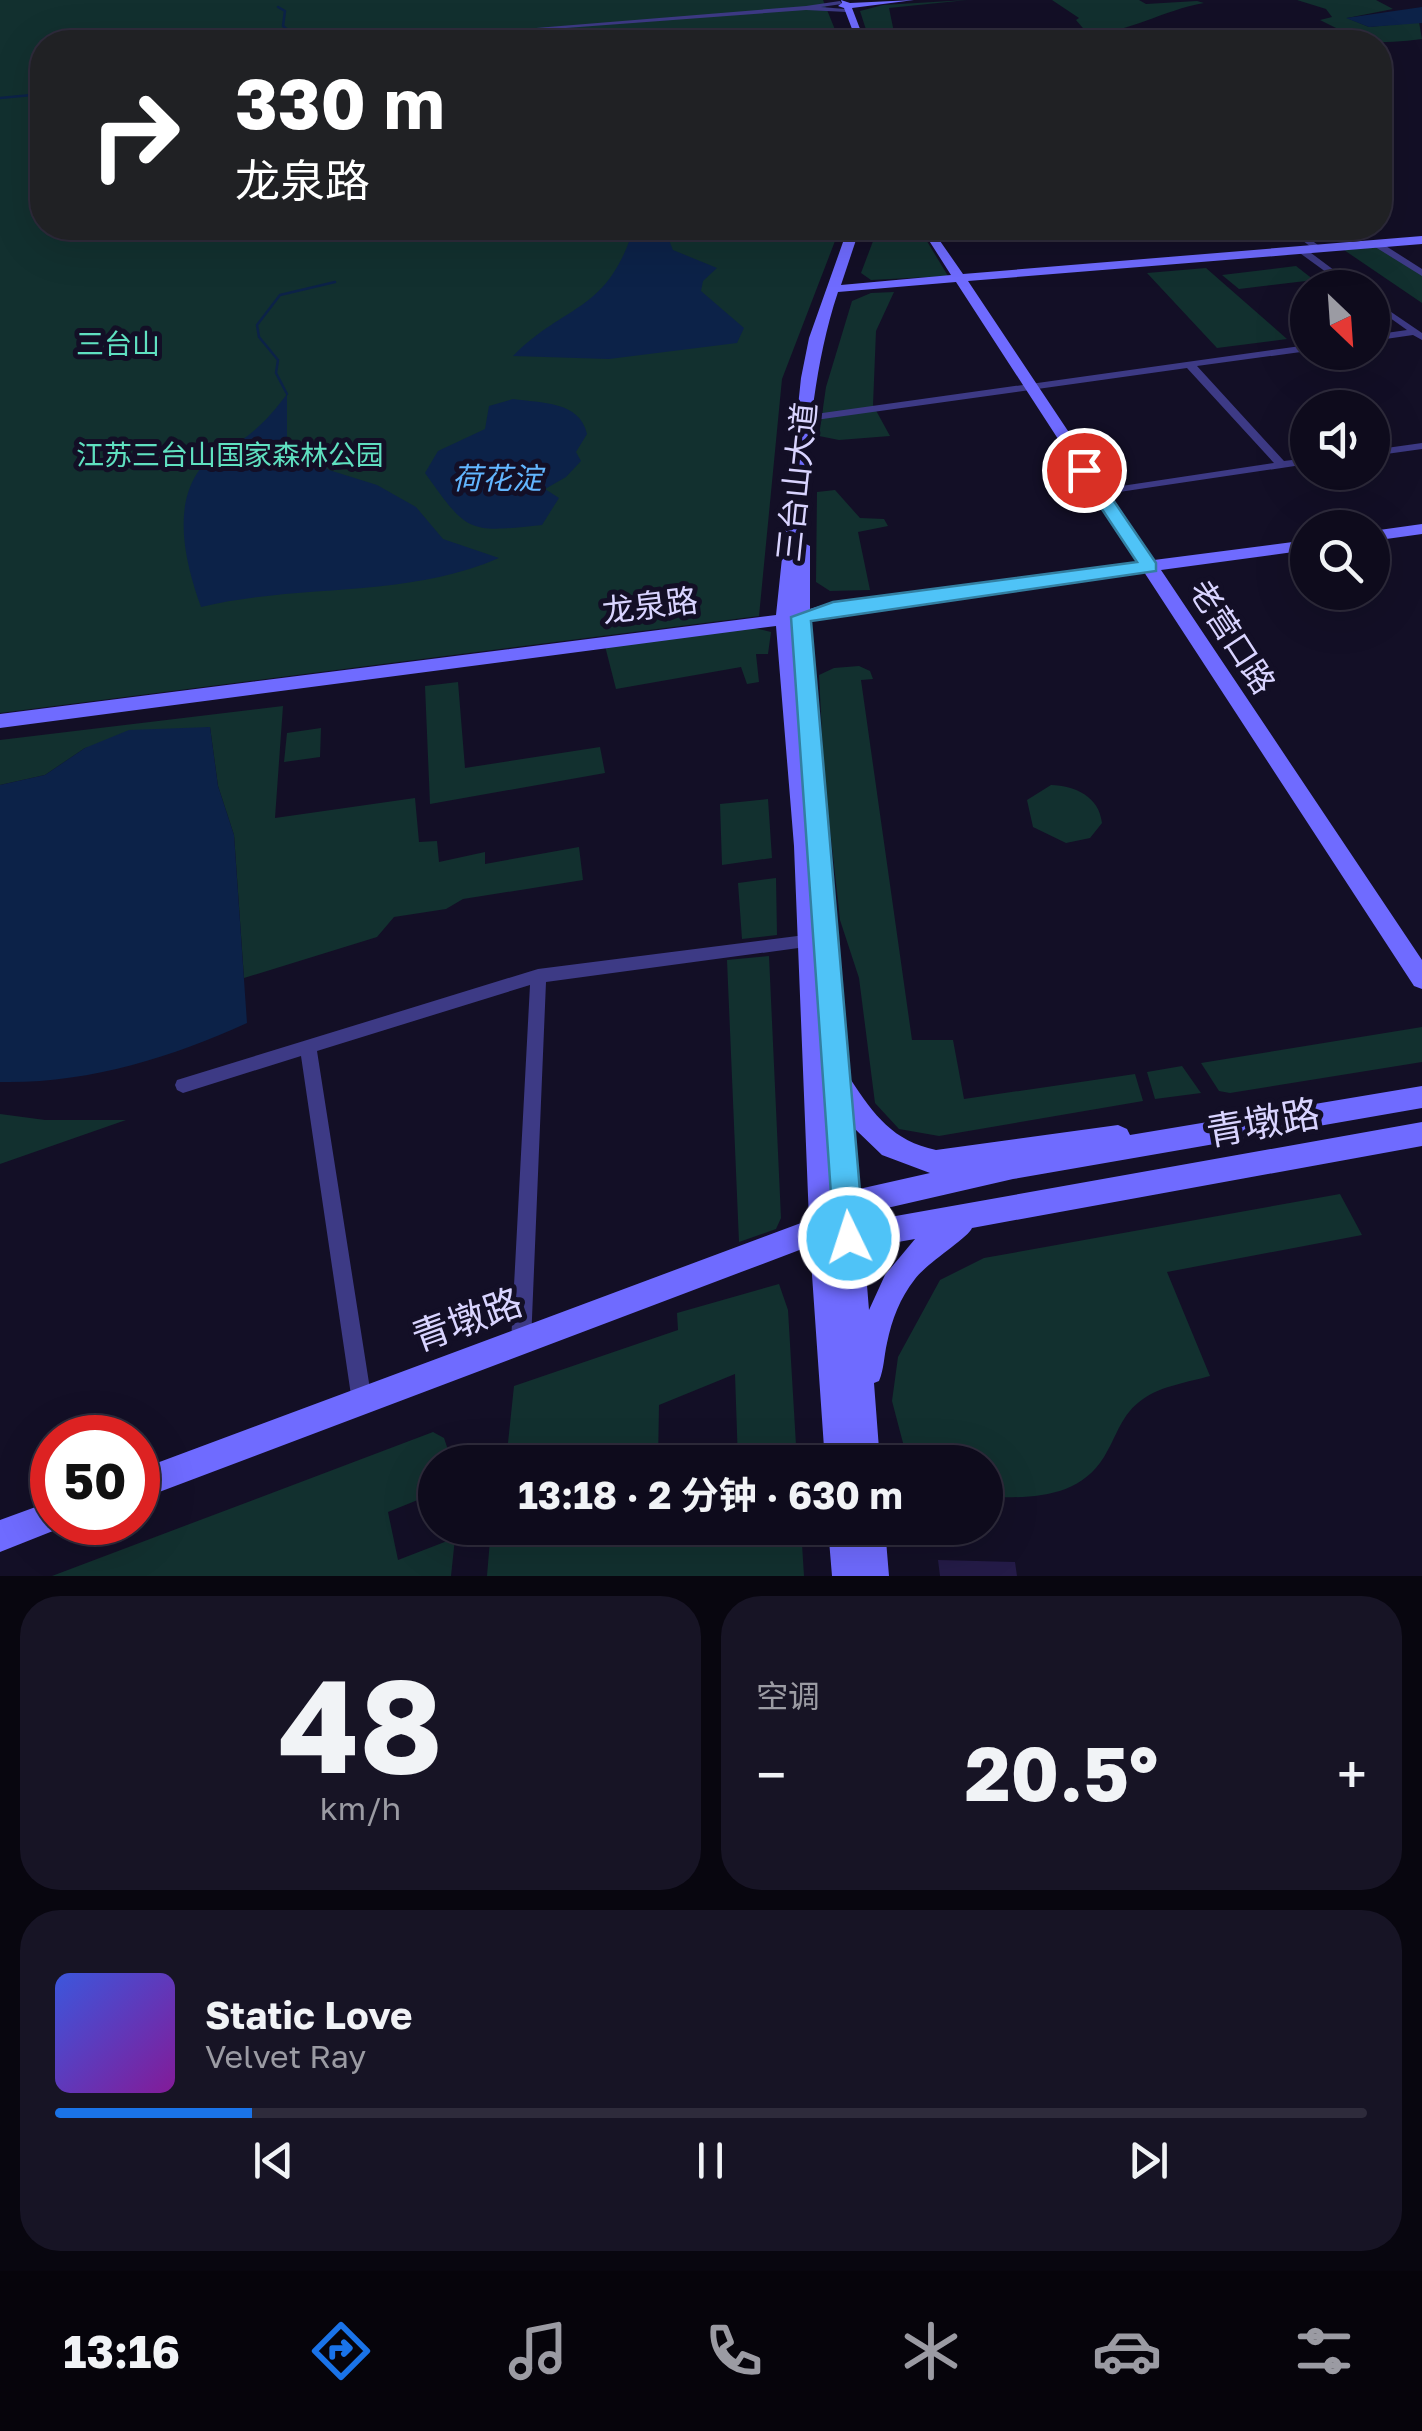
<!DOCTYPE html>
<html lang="zh">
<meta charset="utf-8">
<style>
body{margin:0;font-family:"Golos Text","Noto Sans SC",sans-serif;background:#171425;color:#f1f3f6;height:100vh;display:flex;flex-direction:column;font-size:38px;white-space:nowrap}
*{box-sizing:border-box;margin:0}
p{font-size:32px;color:#9b9ba3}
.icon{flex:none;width:55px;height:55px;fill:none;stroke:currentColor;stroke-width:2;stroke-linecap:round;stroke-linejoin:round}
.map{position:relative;height:1576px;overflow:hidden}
.sheet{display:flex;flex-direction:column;gap:20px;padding:20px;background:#08060f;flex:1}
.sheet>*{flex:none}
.top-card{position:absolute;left:30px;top:30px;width:1362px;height:210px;border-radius:40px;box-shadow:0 10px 40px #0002,0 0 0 2px #2e2b3b;background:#202124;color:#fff;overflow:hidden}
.needle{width:65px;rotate:155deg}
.controls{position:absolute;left:1290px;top:270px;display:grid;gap:20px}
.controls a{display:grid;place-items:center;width:100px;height:100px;border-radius:50%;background:#0e0b1c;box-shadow:0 10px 40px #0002,0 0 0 2px #2e2b3b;font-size:50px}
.speed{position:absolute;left:30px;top:1415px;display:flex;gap:20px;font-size:50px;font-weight:700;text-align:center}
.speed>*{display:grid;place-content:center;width:130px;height:130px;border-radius:50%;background:#0e0b1c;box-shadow:0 10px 40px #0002,0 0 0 2px #2e2b3b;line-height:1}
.speed .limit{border:15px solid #d22;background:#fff;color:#111}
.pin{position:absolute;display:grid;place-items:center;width:85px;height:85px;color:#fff;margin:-42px;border:5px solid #fff;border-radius:50%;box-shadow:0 2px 10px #0007}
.me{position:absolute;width:110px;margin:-55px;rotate:356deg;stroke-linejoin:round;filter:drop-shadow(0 0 8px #0008)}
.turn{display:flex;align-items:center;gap:35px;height:210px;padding:0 40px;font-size:45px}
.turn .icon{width:130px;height:130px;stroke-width:2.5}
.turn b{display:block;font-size:70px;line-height:85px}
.big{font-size:75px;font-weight:700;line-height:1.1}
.sheet .card{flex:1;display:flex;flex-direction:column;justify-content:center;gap:15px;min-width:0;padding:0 35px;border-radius:40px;background:#171425}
.sheet .dial{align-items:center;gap:0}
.dial b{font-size:130px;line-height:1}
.song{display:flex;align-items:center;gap:30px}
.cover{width:120px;height:120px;border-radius:15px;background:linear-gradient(135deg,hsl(230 70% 55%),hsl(290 70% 35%))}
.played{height:10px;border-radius:5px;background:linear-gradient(90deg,#1a73e8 15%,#2e2b3b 15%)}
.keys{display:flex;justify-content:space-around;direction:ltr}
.heat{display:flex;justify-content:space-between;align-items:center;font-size:55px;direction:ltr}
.sheet .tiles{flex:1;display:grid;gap:20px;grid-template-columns:1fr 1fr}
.card:last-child{grid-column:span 2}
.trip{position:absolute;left:418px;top:1445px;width:585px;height:100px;border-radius:50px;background:#0e0b1c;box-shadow:0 10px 40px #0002,0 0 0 2px #2e2b3b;font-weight:700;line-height:100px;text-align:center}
.dock{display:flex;height:160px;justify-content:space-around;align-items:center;background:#06040b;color:#9b9ba3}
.dock .icon{width:70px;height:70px}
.dock .current{color:#1a73e8}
.dock b{font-size:45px;color:#f1f3f6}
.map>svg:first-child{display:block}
</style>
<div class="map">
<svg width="1422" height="1576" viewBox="0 0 1422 1576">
<rect width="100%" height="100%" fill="#130f26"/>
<!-- green -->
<path fill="#12302f" d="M 0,0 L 823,0 L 840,42 L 42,42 L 42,228 L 840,228 L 782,379 L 759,616 L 0,713 Z
M 967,0 L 889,8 L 896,42 L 870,42 L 860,11 L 883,5 Z
M 1052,0 L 1139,0 L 1146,4 L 1197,1 L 1204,3 C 1163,10 1129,33 1088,34 L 1076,20 L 1079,18 Z
M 1297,0 L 1376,0 L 1393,9 L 1347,18 L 1369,27 L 1419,22 L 1422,39 C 1387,44 1355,42 1316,42 L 1312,34 L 1336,28 L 1320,20 L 1332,17 L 1326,9 Z
M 878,228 L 919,228 L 948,276 L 871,280 L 861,273 Z
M 1378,247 L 1422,274 L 1422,303 L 1344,250 Z
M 1296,266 L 1314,280 L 1239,289 L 1222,275 Z
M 1206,268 L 1287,339 L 1217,348 L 1147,273 Z
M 894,292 L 876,331 L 873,405 L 890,436 L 839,440 L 819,436 L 826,387 L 852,301 L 871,293 Z
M 835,490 L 860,518 L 884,519 L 888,526 L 858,532 L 870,590 L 830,591 L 816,582 L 817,492 Z
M 750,627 L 771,632 L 768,654 L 756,654 L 759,682 L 747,684 L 741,667 L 616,689 L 605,646 Z
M 859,666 L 870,671 L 873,679 L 861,680 L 912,1040 L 953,1040 L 964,1099 L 1135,1074 L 1143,1101 L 939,1136 L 899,1129 L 875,1103 L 859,978 L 840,920 L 824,774 L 819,675 L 834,668 Z
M 458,682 L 465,768 L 600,747 L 605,773 L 430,804 L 425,686 Z
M 283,706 L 275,818 L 415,798 L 419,842 L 437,841 L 439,862 L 485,852 L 485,864 L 579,847 L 583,880 L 463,899 L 446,909 L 394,917 L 377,937 L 244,978 L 234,835 L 218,786 L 210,727 L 85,748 L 45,775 L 0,785 L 0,740 Z
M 321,728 L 320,757 L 284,762 L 287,733 Z
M 1051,785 C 1075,786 1099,796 1102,823 L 1090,838 L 1066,843 L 1033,827 L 1027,800 Z
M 768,799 L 772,858 L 722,865 L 720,804 Z
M 776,878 L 777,935 L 742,939 L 738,883 Z
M 769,956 L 781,1218 L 776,1229 L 739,1242 L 727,960 Z
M 1422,1027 L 1422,1062 L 1230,1093 L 1219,1091 L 1201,1063 Z
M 1182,1066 L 1201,1093 L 1155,1099 L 1147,1072 Z
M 0,1114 L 45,1120 L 126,1120 L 0,1164 Z
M 1340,1194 L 1362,1235 L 1167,1272 L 1210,1376 C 1189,1382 1161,1386 1143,1399 C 1121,1414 1117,1436 1104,1457 C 1078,1499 1030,1498 985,1497 L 985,1462 L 908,1462 L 892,1401 L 898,1357 L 940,1280 L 984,1258 Z
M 779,1284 L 788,1310 L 797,1462 L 738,1462 L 735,1374 L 659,1405 L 658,1462 L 506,1462 L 514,1386 L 678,1330 L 677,1313 Z
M 433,1432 L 444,1438 L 452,1462 L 435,1462 L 435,1493 L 388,1512 L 398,1560 L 455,1538 L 451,1576 L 52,1576 Z
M 491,1528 L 801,1528 L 804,1576 L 487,1576 Z"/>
<!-- water -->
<path fill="#0c2248" d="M 1422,7 L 1422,23 L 1369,27 L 1346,18 Z
M 634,228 L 664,228 L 673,250 L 717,268 L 703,281 L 701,291 L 744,328 L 737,343 L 609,359 L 513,356 C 567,302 606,314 634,228 Z
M 287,394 L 287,444 L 329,470 L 377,485 L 416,507 L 443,539 L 499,558 C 404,599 300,583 201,607 C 184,560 167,491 215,454 C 221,449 230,447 237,443 C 257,431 273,413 287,394 Z
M 513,399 C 541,403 580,401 587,434 L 576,452 L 581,461 L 566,477 L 545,489 L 559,498 L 542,525 C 467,533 468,533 425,473 L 438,451 L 485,429 L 489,406 Z
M 210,727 L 218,786 L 234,835 L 247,1023 C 170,1058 86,1084 0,1082 L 0,785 L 45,775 L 85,748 L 129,730 Z"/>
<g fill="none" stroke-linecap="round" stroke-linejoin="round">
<!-- stream -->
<path stroke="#0c2248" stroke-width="2.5" d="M 278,7 L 285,11 L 283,26 L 295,36 L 293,42
M 0,98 L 42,94
M 287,394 L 276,373 L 278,360 L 259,337 L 257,325 L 280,295 L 335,282"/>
</g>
<!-- building -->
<path fill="#241b47" d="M 938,1560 L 1015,1562 L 1017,1576 L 940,1576 Z"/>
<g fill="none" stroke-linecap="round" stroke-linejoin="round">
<!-- street -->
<path fill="#3d3a85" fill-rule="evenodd" d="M 840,1 L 842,4 L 821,7 L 845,9 L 847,12 L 806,10 L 539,30 L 536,28 L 806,6 Z
M 1286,228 L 1295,228 L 1322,248 L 1315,250 Z
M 1372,241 L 1378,241 L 1422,269 L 1422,276 L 1372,245 Z
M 1297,247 L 1303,247 L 1358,288 L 1348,288 L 1297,251 Z
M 1372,299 L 1422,333 L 1422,340 L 1413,335 L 1372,341 L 1372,335 L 1407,330 L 1372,305 Z
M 1308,345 L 1308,351 L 1197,366 L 1284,461 L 1308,458 L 1308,464 L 1099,495 L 1094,492 L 1095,490 L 1274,463 L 1187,368 L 801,422 L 796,419 L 801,416 Z
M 1422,443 L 1422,449 L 1372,456 L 1372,450 Z
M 813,934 L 818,935 L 821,940 L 818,945 L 813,946 L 546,982 L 531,1342 L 528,1349 L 521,1352 L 514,1349 L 511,1342 L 530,985 L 317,1051 L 372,1402 L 369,1409 L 362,1412 L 355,1409 L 352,1402 L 301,1056 L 183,1093 L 177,1090 L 175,1085 L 177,1080 L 538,969 Z"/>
<!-- secondary -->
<path fill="#6f6bff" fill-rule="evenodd" d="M 841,0 L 850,3 L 914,0 L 852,8 L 865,42 L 857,42 L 844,8 L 838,6 L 842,3 Z
M 848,228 L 860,228 L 841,285 L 951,275 L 921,228 L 931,228 L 963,274 L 1422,236 L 1422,244 L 968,281 L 1154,560 L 1308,540 L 1308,550 L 1161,570 L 1422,960 L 1422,989 L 1414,986 L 1144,572 L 834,614 L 810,620 L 851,1080 C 874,1115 893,1141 936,1150 L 1118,1125 L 1127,1129 L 1130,1135 L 1422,1086 L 1422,1108 L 1013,1179 L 861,1214 L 862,1222 L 1422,1122 L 1422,1146 L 972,1228 C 968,1238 928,1262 915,1279 C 900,1298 892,1319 887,1343 C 884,1356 884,1369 879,1381 L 874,1383 L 880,1462 L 825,1462 L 810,1246 L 138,1500 L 138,1470 L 809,1220 L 794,846 L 776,626 L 0,728 L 0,714 L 776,615 L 801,378 L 809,338 ZM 956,282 L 1138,562 L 833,602 L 810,609 L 810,546 L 800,541 C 808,457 811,373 838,292 ZM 855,1129 L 882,1155 L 930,1173 L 859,1189 ZM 915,1239 L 885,1275 L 869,1310 L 864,1248 Z
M 1422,524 L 1422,534 L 1372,541 L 1372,531 Z
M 52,1501 L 52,1522 L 65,1522 L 63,1527 L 0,1552 L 0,1520 Z
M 828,1528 L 885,1528 L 889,1576 L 832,1576 Z"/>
</g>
<!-- route -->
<path fill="#4fc3f7" stroke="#337fa1" stroke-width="2.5" d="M 1084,464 L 1090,466 L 1156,563 L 1156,571 L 811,621 L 864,1238 L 860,1248 L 849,1253 L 838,1248 L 834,1238 L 791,617 L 833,602 L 1137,562 L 1076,470 Z"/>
<g text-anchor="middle" stroke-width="10" stroke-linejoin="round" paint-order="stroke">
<!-- far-park labels -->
<g font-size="28" fill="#5fe0c0" stroke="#130f26">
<text x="118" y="354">三台山</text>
<text x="230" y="465">江苏三台山国家森林公园</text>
</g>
<!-- far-water labels -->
<g font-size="30" font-style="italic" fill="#62b6ff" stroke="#130f26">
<text x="497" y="489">荷花淀</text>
</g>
<!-- street labels -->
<g font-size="32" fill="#d9d4ff" stroke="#130f26">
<text transform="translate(797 482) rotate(-84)" y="11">三台山大道</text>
<text transform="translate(650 606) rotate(-7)" y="11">龙泉路</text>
<text transform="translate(1232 637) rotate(57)" y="11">老营口路</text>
</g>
<!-- near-street labels -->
<g font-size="38" fill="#d9d4ff" stroke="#130f26">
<text transform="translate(1263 1123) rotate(-10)" y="13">青墩路</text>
<text transform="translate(467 1320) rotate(-20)" y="13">青墩路</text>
</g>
</g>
</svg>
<div class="controls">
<a><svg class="needle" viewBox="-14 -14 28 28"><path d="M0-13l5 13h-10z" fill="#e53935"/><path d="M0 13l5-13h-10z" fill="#9b9ba3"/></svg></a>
<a><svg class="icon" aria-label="sound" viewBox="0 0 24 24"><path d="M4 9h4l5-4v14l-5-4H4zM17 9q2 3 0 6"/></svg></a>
<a><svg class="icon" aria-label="search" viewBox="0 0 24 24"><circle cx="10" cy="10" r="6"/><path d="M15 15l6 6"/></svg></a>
</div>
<div class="speed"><div class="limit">50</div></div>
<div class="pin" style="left:1084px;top:470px;background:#d93025"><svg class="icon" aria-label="arrive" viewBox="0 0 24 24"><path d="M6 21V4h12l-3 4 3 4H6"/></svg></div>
<svg class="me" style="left:849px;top:1238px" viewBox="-20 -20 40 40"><circle r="17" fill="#4fc3f7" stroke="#fff" stroke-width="3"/><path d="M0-11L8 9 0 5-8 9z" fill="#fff"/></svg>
<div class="trip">13:18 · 2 分钟 · 630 m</div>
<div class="top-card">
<div class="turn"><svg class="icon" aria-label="right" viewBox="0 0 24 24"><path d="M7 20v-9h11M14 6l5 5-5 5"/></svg><div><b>330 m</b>龙泉路</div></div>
</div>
</div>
<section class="sheet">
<div class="tiles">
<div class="card dial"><b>48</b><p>km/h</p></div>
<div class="card"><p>空调</p>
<div class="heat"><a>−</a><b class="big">20.5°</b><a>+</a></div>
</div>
<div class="card">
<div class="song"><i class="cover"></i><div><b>Static Love</b><p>Velvet Ray</p></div></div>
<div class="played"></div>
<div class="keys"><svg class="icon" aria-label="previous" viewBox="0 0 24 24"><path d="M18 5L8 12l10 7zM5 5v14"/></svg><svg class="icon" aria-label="pause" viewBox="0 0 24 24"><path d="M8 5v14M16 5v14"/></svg><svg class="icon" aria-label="next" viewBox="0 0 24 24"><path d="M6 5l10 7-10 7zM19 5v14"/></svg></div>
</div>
</div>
</section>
<nav class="dock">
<b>13:16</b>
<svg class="icon current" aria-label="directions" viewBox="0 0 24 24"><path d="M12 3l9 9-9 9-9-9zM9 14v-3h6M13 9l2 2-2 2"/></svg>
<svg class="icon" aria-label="music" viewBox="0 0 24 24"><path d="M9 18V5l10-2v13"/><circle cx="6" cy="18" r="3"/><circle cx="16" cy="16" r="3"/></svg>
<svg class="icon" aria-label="phone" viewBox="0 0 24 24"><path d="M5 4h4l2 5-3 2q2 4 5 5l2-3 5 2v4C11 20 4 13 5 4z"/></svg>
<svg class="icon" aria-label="climate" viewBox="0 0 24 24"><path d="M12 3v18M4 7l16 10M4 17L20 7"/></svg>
<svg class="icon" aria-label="car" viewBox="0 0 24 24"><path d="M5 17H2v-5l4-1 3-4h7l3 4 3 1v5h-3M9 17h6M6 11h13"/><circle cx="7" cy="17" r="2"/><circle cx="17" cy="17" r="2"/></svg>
<svg class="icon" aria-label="filters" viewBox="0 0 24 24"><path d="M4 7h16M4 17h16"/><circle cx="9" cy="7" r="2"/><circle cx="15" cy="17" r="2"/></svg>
</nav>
